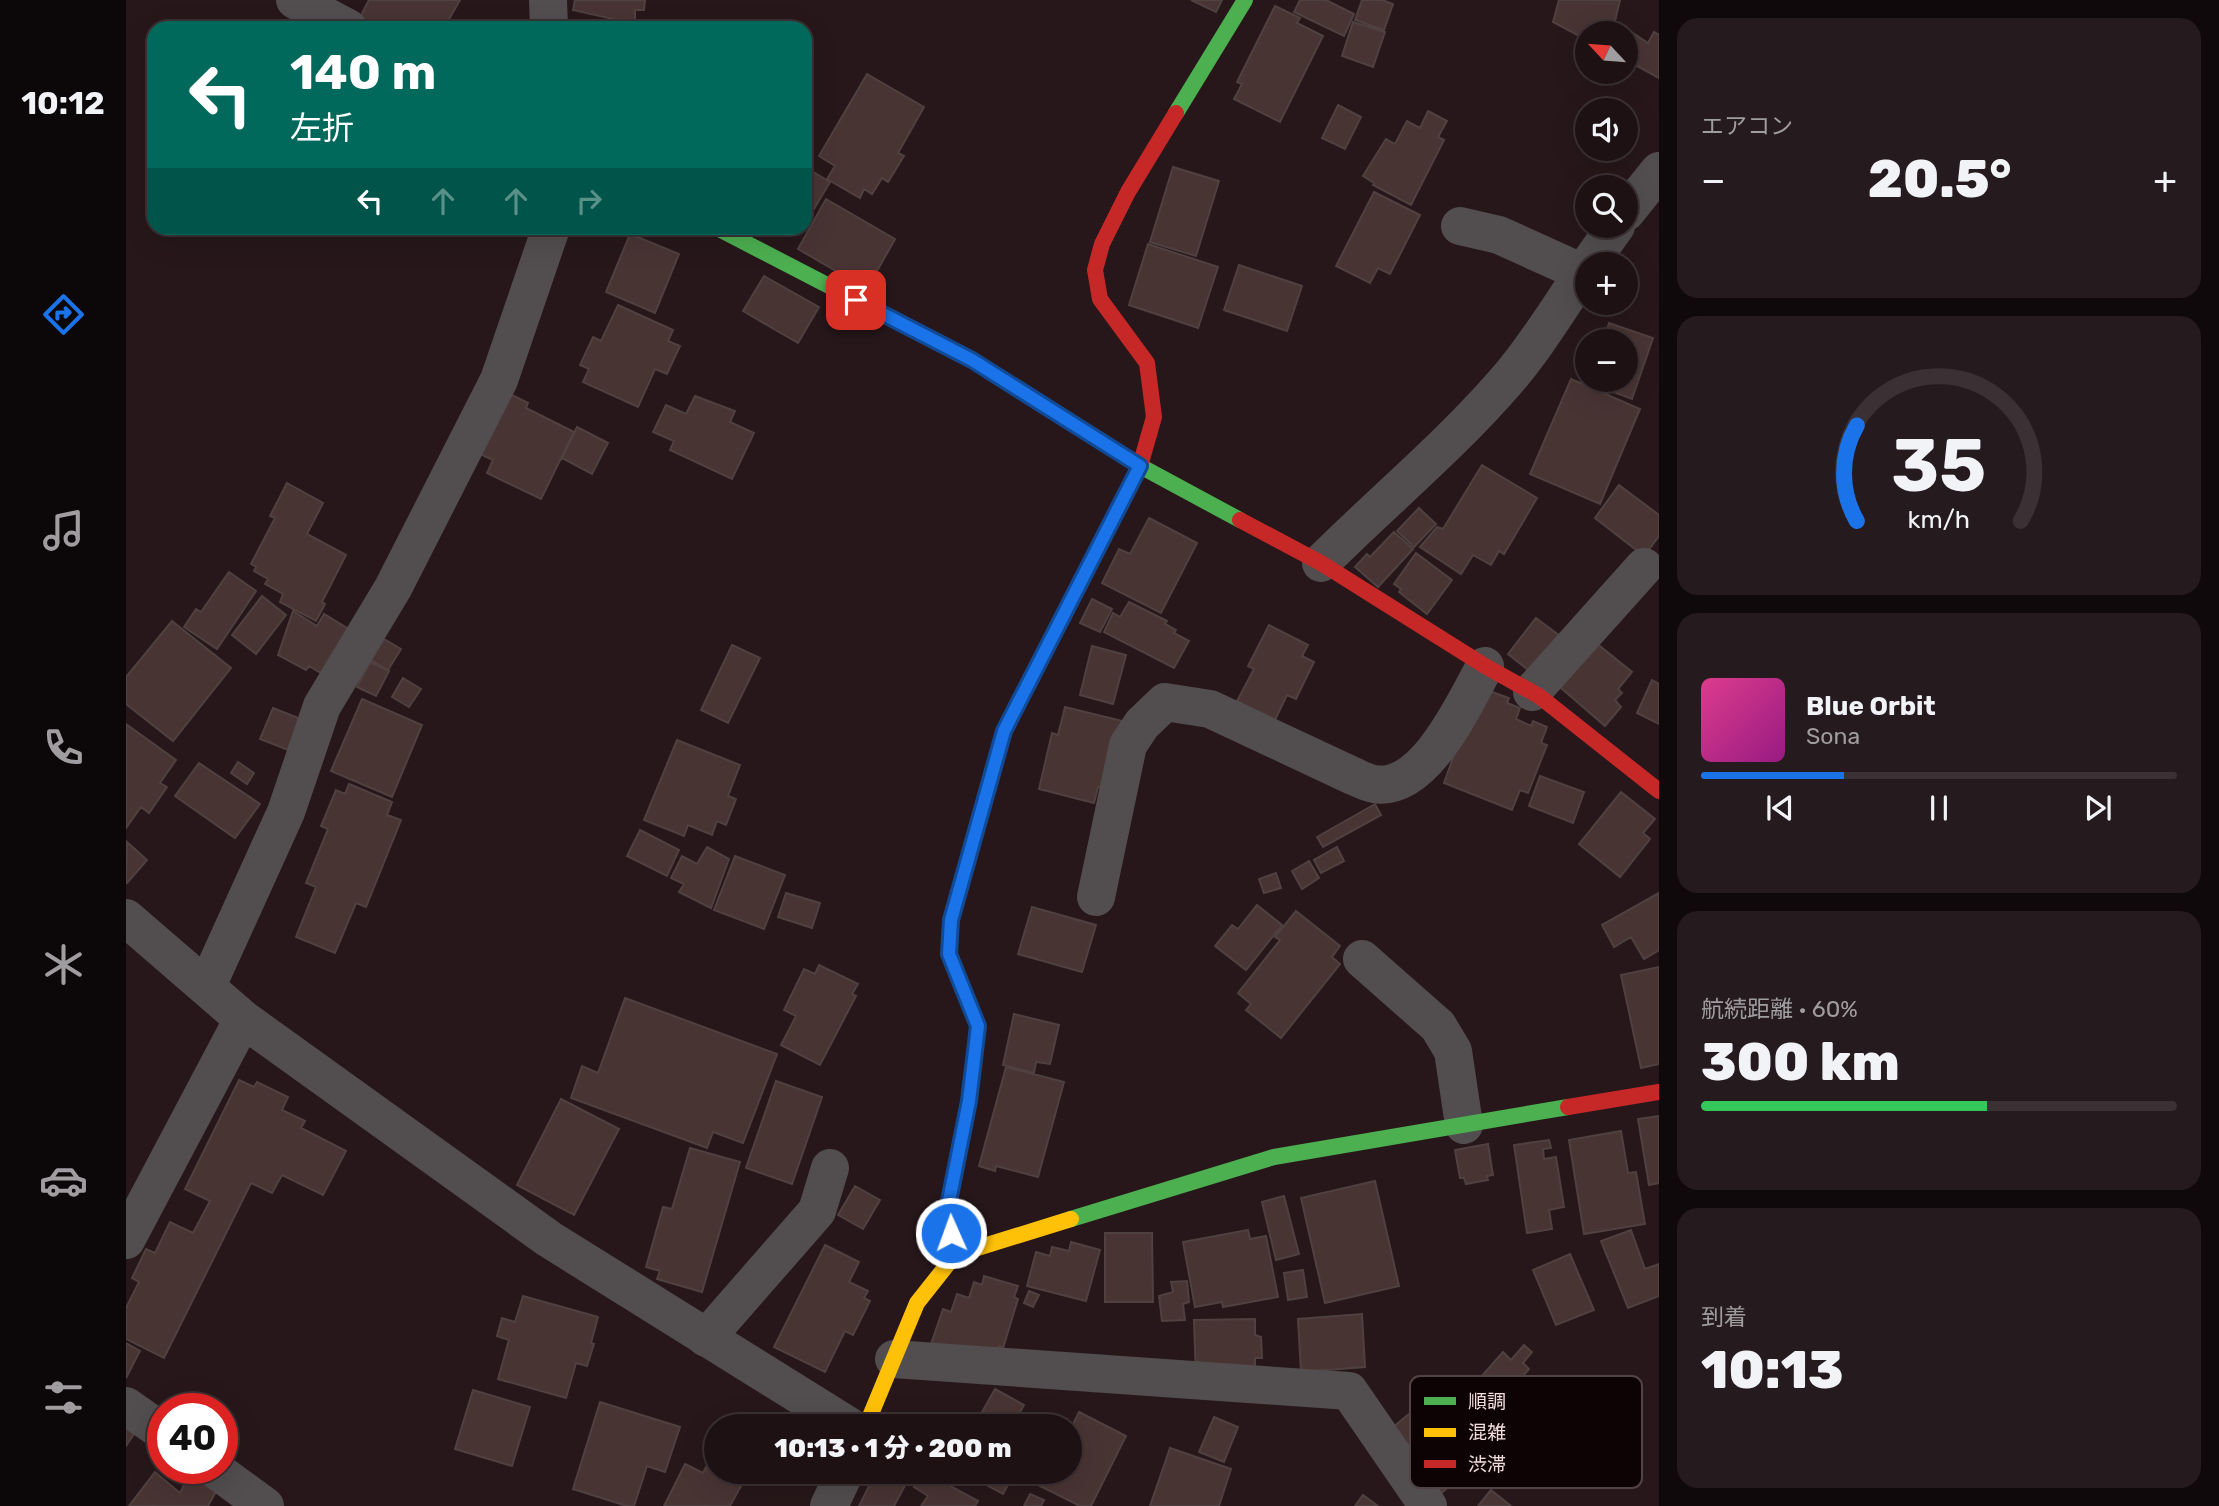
<!DOCTYPE html>
<html lang="ja">
<meta charset="utf-8">
<style>
body{margin:0;font-family:Rubik,"Noto Sans JP",sans-serif;background:#251a1d;color:#f1f3f6;height:100vh;display:flex;flex-direction:column;font-size:26px;white-space:nowrap}
*{box-sizing:border-box;margin:0}
p{font-size:23px;color:#a09da0}
.icon{flex:none;width:38px;height:38px;fill:none;stroke:currentColor;stroke-width:2;stroke-linecap:round;stroke-linejoin:round}
.map{position:relative;flex:1;overflow:hidden}
.sheet{display:flex;flex-direction:column;gap:18px;padding:18px;background:#10090b;width:560px}
.sheet>*{flex:none}
.hud{position:absolute;left:21px;top:21px;width:665px;height:214px;border-radius:21px;box-shadow:0 7px 28px #0002,0 0 0 2px #3b3134;background:#00695c;color:#fff;overflow:hidden}
.needle{width:46px;rotate:296deg}
.fabs{position:absolute;left:1449px;top:21px;display:grid;gap:14px}
.fabs a{display:grid;place-items:center;width:63px;height:63px;border-radius:50%;background:#1d1114;box-shadow:0 7px 28px #0002,0 0 0 2px #3b3134;font-size:35px}
.speed{position:absolute;left:21px;top:1393px;display:flex;gap:14px;font-size:35px;font-weight:700;text-align:center}
.speed>*{display:grid;place-content:center;width:91px;height:91px;border-radius:50%;background:#1d1114;box-shadow:0 7px 28px #0002,0 0 0 2px #3b3134;line-height:1}
.speed .limit{border:10px solid #d22;background:#fff;color:#111}
.pin{position:absolute;display:grid;place-items:center;width:60px;height:60px;color:#fff;margin:-30px;border-radius:14px;box-shadow:0 4px 10px #0006}
.me{position:absolute;width:77px;margin:-38px;rotate:358deg;stroke-linejoin:round;filter:drop-shadow(0 0 5px #0008)}
.turn{display:flex;align-items:center;gap:24px;height:147px;padding:0 28px;font-size:32px}
.turn .icon{width:91px;height:91px;stroke-width:2.5}
.turn b{display:block;font-size:49px;line-height:60px}
.lanes{display:flex;align-items:center;height:66px;padding:0 28px;background:#0003;justify-content:center;gap:35px;direction:ltr}
.lanes .off{opacity:.35}
.big{font-size:52px;font-weight:800;line-height:1.1}
.sheet .tile{flex:1;display:flex;flex-direction:column;justify-content:center;gap:10px;min-width:0;padding:0 24px;border-radius:21px;background:#251a1d}
.sheet .dial{align-items:center;gap:0}
.dial svg{height:182px;overflow:visible;fill:none;stroke:#3b3134;stroke-width:7;stroke-linecap:round;text-anchor:middle}
.dial text{fill:#f1f3f6;stroke:none}
.song{display:flex;align-items:center;gap:21px}
.cover{width:84px;height:84px;border-radius:10px;background:linear-gradient(135deg,hsl(330 70% 55%),hsl(310 70% 35%))}
.played{height:7px;border-radius:4px;background:linear-gradient(90deg,#1a73e8 30%,#3b3134 30%)}
.keys{display:flex;justify-content:space-around;direction:ltr}
.heat{display:flex;justify-content:space-between;align-items:center;font-size:38px;direction:ltr}
.charge{height:10px;border-radius:5px;background:linear-gradient(90deg,#34c759 60%,#3b3134 0)}
.trip{position:absolute;left:578px;top:1414px;width:378px;height:70px;border-radius:35px;background:#1d1114;box-shadow:0 7px 28px #0002,0 0 0 2px #3b3134;font-weight:800;line-height:70px;text-align:center}
main{display:flex;flex:1;min-height:0}
.dock{display:flex;flex-direction:column;width:126px;justify-content:space-around;align-items:center;background:#0c0708;color:#a09da0}
.dock .icon{width:49px;height:49px}
.dock .selected{color:#1a73e8}
.dock b{font-size:32px;color:#f1f3f6}
.map>svg:first-child{display:block}
</style>
<main>
<nav class="dock">
<b>10:12</b>
<svg class="icon selected" aria-label="directions" viewBox="0 0 24 24"><path d="M12 3l9 9-9 9-9-9zM9 14v-3h6M13 9l2 2-2 2"/></svg>
<svg class="icon" aria-label="music" viewBox="0 0 24 24"><path d="M9 18V5l10-2v13"/><circle cx="6" cy="18" r="3"/><circle cx="16" cy="16" r="3"/></svg>
<svg class="icon" aria-label="phone" viewBox="0 0 24 24"><path d="M5 4h4l2 5-3 2q2 4 5 5l2-3 5 2v4C11 20 4 13 5 4z"/></svg>
<svg class="icon" aria-label="climate" viewBox="0 0 24 24"><path d="M12 3v18M4 7l16 10M4 17L20 7"/></svg>
<svg class="icon" aria-label="car" viewBox="0 0 24 24"><path d="M5 17H2v-5l4-1 3-4h7l3 4 3 1v5h-3M9 17h6M6 11h13"/><circle cx="7" cy="17" r="2"/><circle cx="17" cy="17" r="2"/></svg>
<svg class="icon" aria-label="filters" viewBox="0 0 24 24"><path d="M4 7h16M4 17h16"/><circle cx="9" cy="7" r="2"/><circle cx="15" cy="17" r="2"/></svg>
</nav>
<div class="map">
<svg width="1533" height="1506" viewBox="0 0 1533 1506">
<rect width="100%" height="100%" fill="#27171a"/>
<!-- building -->
<path fill="#483433" stroke="#4f4140" stroke-width="2" d="M 243,0 L 334,0 L 318,28 L 254,28 L 234,17 Z
M 449,0 L 519,0 L 518,10 L 509,10 L 509,24 L 447,10 Z
M 1065,0 L 1096,0 L 1090,12 Z
M 1174,0 L 1200,0 L 1228,14 L 1218,36 L 1168,12 Z
M 1236,0 L 1256,0 L 1267,4 L 1258,30 L 1229,20 Z
M 1433,0 L 1494,0 L 1489,21 L 1522,43 L 1528,32 L 1533,35 L 1533,78 L 1500,60 L 1500,33 L 1461,33 L 1461,40 L 1427,22 Z
M 1149,6 L 1174,18 L 1171,23 L 1197,36 L 1154,122 L 1108,99 L 1116,84 L 1111,82 Z
M 1227,22 L 1259,32 L 1247,67 L 1216,56 Z
M 741,74 L 798,107 L 772,153 L 778,156 L 762,182 L 756,178 L 746,194 L 738,189 L 734,198 L 701,179 L 709,166 L 693,156 Z
M 1212,105 L 1235,117 L 1219,149 L 1196,138 Z
M 1302,111 L 1321,121 L 1312,137 L 1318,140 L 1285,205 L 1247,185 L 1248,183 L 1237,176 L 1260,139 L 1269,144 L 1281,121 L 1294,128 Z
M 679,167 L 704,182 L 679,224 Z
M 1047,167 L 1093,181 L 1070,256 L 1024,242 Z
M 1248,192 L 1294,215 L 1264,274 L 1252,268 L 1244,283 L 1210,266 Z
M 700,199 L 769,239 L 741,289 L 672,249 Z
M 662,228 L 677,228 L 673,234 Z
M 504,234 L 553,254 L 529,313 L 480,292 Z
M 1022,244 L 1092,267 L 1072,328 L 1003,305 Z
M 1113,265 L 1176,286 L 1161,331 L 1098,310 Z
M 638,276 L 693,307 L 672,343 L 617,311 Z
M 492,305 L 547,330 L 542,341 L 554,346 L 541,374 L 529,369 L 512,407 L 457,382 L 463,369 L 454,365 L 467,337 L 475,341 Z
M 1483,323 L 1527,338 L 1506,399 L 1463,383 L 1464,380 L 1500,380 L 1500,341 L 1477,341 Z
M 1445,379 L 1514,409 L 1474,504 L 1404,474 Z
M 382,393 L 402,403 L 400,408 L 448,432 L 415,499 L 361,473 L 367,460 L 352,453 Z
M 569,396 L 609,411 L 604,422 L 628,433 L 606,479 L 544,450 L 548,441 L 527,432 L 540,405 L 560,414 Z
M 451,427 L 482,443 L 466,474 L 436,458 Z
M 1356,465 L 1411,498 L 1378,554 L 1373,551 L 1365,565 L 1347,555 L 1335,574 L 1294,547 L 1311,527 L 1317,529 Z
M 161,483 L 197,503 L 181,534 L 220,555 L 196,602 L 199,604 L 190,621 L 154,602 L 157,594 L 139,584 L 142,579 L 128,571 L 130,567 L 125,564 L 149,518 L 144,516 Z
M 1493,485 L 1533,515 L 1533,536 L 1518,556 L 1469,518 Z
M 1293,508 L 1310,524 L 1288,547 L 1271,531 Z
M 1023,518 L 1071,543 L 1035,613 L 976,583 L 993,549 L 1004,554 Z
M 1268,532 L 1287,549 L 1252,587 L 1229,567 L 1241,554 L 1244,557 Z
M 1290,553 L 1326,580 L 1301,614 L 1273,592 L 1275,589 L 1268,584 Z
M 103,572 L 130,591 L 91,649 L 58,627 L 70,609 L 75,612 Z
M 136,596 L 160,615 L 130,654 L 106,635 Z
M 966,599 L 986,609 L 974,632 L 954,623 Z
M 1003,602 L 1041,621 L 1039,624 L 1050,630 L 1048,633 L 1063,641 L 1048,668 L 978,632 L 987,613 L 994,617 Z
M 167,611 L 191,626 L 198,614 L 224,630 L 203,678 L 183,666 L 180,670 L 152,655 Z
M 1410,618 L 1434,636 L 1406,673 L 1382,654 Z
M 46,621 L 105,668 L 47,741 L 0,704 L 0,677 Z
M 1143,625 L 1182,645 L 1176,656 L 1188,662 L 1170,699 L 1161,695 L 1149,720 L 1111,701 L 1128,669 L 1122,666 Z
M 1464,638 L 1506,672 L 1492,689 L 1496,693 L 1489,700 L 1495,707 L 1479,726 L 1428,682 Z
M 258,639 L 275,649 L 262,670 L 245,660 Z
M 606,645 L 634,658 L 602,723 L 575,710 Z
M 966,646 L 1000,655 L 987,704 L 954,695 Z
M 244,662 L 263,671 L 250,696 L 231,687 Z
M 277,678 L 295,689 L 283,707 L 266,697 Z
M 1526,680 L 1533,684 L 1533,724 L 1511,713 Z
M 1366,692 L 1383,698 L 1381,703 L 1394,708 L 1390,719 L 1405,726 L 1407,721 L 1421,727 L 1415,743 L 1421,745 L 1402,793 L 1394,790 L 1386,810 L 1318,783 L 1327,758 L 1320,757 Z
M 236,699 L 296,725 L 266,797 L 205,771 Z
M 939,707 L 996,721 L 979,788 L 972,787 L 968,803 L 913,789 L 926,733 L 932,735 Z
M 147,708 L 175,719 L 162,750 L 134,739 Z
M 0,724 L 50,760 L 34,783 L 41,787 L 23,813 L 15,807 L 0,828 Z
M 551,740 L 614,765 L 602,796 L 610,799 L 600,825 L 591,821 L 586,835 L 562,825 L 558,836 L 518,820 Z
M 112,762 L 128,773 L 121,784 L 105,773 Z
M 73,763 L 134,804 L 109,838 L 49,796 Z
M 1414,776 L 1458,792 L 1447,823 L 1403,806 Z
M 223,784 L 266,802 L 261,815 L 275,820 L 240,907 L 230,903 L 209,953 L 170,937 L 190,887 L 180,883 L 202,829 L 195,826 L 210,790 L 219,794 Z
M 1495,792 L 1529,819 L 1517,833 L 1524,839 L 1494,877 L 1453,844 Z
M 1249,804 L 1255,815 L 1197,847 L 1191,837 Z
M 514,830 L 553,850 L 541,876 L 501,856 Z
M 1,842 L 21,860 L 1,883 L 0,882 Z
M 581,847 L 603,859 L 585,908 L 553,892 L 558,884 L 545,878 L 556,856 L 571,864 Z
M 1211,847 L 1218,861 L 1195,873 L 1188,860 Z
M 609,856 L 659,875 L 638,929 L 588,910 Z
M 1183,861 L 1193,878 L 1176,889 L 1166,871 Z
M 1150,873 L 1155,888 L 1138,893 L 1133,879 Z
M 660,893 L 694,903 L 686,928 L 652,917 Z
M 1533,893 L 1533,950 L 1518,959 L 1505,937 L 1488,947 L 1476,925 Z
M 1131,905 L 1156,925 L 1120,970 L 1089,946 L 1106,925 L 1112,929 Z
M 906,907 L 970,925 L 956,972 L 892,954 Z
M 1170,911 L 1214,946 L 1206,957 L 1214,964 L 1155,1038 L 1120,1010 L 1125,1004 L 1112,993 L 1154,940 L 1149,937 Z
M 693,965 L 732,984 L 726,994 L 730,996 L 694,1065 L 655,1045 L 670,1016 L 658,1010 L 678,969 L 689,974 Z
M 1533,967 L 1533,1064 L 1515,1068 L 1495,975 Z
M 499,998 L 651,1054 L 617,1143 L 587,1132 L 581,1148 L 445,1098 L 456,1066 L 472,1073 Z
M 888,1014 L 933,1025 L 924,1064 L 910,1062 L 908,1073 L 877,1065 Z
M 880,1067 L 938,1082 L 912,1177 L 870,1166 L 869,1171 L 853,1166 Z
M 113,1080 L 128,1087 L 131,1082 L 162,1097 L 156,1110 L 179,1121 L 175,1128 L 220,1151 L 197,1195 L 156,1175 L 146,1193 L 125,1183 L 38,1358 L 0,1339 L 0,1308 L 13,1282 L 6,1278 L 20,1249 L 29,1253 L 44,1222 L 67,1233 L 84,1201 L 59,1189 Z
M 650,1081 L 696,1097 L 666,1184 L 620,1168 Z
M 435,1099 L 493,1129 L 448,1215 L 391,1185 Z
M 1533,1116 L 1533,1183 L 1523,1185 L 1512,1119 Z
M 1495,1131 L 1502,1173 L 1510,1172 L 1519,1224 L 1458,1234 L 1443,1140 Z
M 1423,1140 L 1425,1148 L 1417,1149 L 1418,1159 L 1430,1157 L 1438,1207 L 1423,1210 L 1426,1229 L 1401,1233 L 1388,1145 Z
M 1362,1144 L 1367,1175 L 1361,1176 L 1362,1180 L 1340,1184 L 1338,1178 L 1334,1178 L 1329,1150 Z
M 564,1148 L 614,1162 L 576,1292 L 531,1279 L 534,1271 L 520,1267 L 537,1207 L 546,1209 Z
M 1249,1181 L 1273,1286 L 1199,1303 L 1175,1198 Z
M 729,1186 L 754,1200 L 737,1229 L 712,1215 Z
M 1158,1196 L 1173,1254 L 1150,1260 L 1136,1202 Z
M 1122,1230 L 1124,1239 L 1140,1236 L 1152,1297 L 1097,1307 L 1096,1302 L 1069,1307 L 1057,1242 Z
M 1505,1230 L 1519,1269 L 1533,1264 L 1533,1296 L 1502,1308 L 1475,1241 Z
M 979,1233 L 1026,1233 L 1027,1302 L 979,1302 Z
M 945,1242 L 974,1250 L 960,1301 L 901,1286 L 910,1252 L 924,1256 L 926,1247 L 943,1251 Z
M 699,1245 L 733,1262 L 723,1282 L 742,1291 L 738,1298 L 744,1301 L 727,1335 L 719,1331 L 699,1372 L 648,1347 Z
M 1444,1254 L 1468,1310 L 1430,1325 L 1407,1270 Z
M 1177,1270 L 1181,1297 L 1162,1300 L 1158,1273 Z
M 858,1276 L 892,1286 L 888,1297 L 892,1299 L 877,1348 L 873,1346 L 869,1359 L 805,1344 L 817,1309 L 825,1312 L 831,1294 L 843,1298 L 848,1282 L 856,1285 Z
M 1061,1281 L 1063,1302 L 1057,1304 L 1059,1320 L 1036,1321 L 1033,1296 L 1047,1292 L 1045,1282 Z
M 903,1291 L 913,1295 L 907,1307 L 898,1303 Z
M 397,1296 L 472,1317 L 465,1343 L 468,1344 L 461,1366 L 450,1363 L 440,1398 L 372,1379 L 383,1340 L 371,1336 L 376,1318 L 389,1322 Z
M 1236,1314 L 1239,1367 L 1175,1372 L 1172,1319 Z
M 1129,1319 L 1129,1335 L 1135,1337 L 1136,1358 L 1129,1358 L 1129,1376 L 1070,1377 L 1068,1320 Z
M 0,1343 L 14,1351 L 0,1378 Z
M 1398,1345 L 1406,1352 L 1397,1363 L 1403,1369 L 1363,1414 L 1340,1394 L 1377,1352 L 1385,1360 Z
M 869,1389 L 898,1405 L 893,1414 L 903,1420 L 900,1426 L 848,1426 Z
M 347,1390 L 404,1407 L 386,1466 L 329,1449 Z
M 474,1402 L 554,1427 L 539,1472 L 521,1466 L 508,1506 L 501,1506 L 447,1489 Z
M 1295,1404 L 1313,1427 L 1299,1437 L 1333,1478 L 1306,1501 L 1259,1434 Z
M 953,1412 L 1000,1436 L 965,1506 L 954,1506 L 912,1485 L 918,1472 L 943,1472 L 943,1432 Z
M 1088,1417 L 1112,1427 L 1098,1462 L 1073,1452 Z
M 0,1423 L 10,1431 L 0,1446 Z
M 1044,1448 L 1105,1469 L 1093,1506 L 1024,1506 Z
M 559,1464 L 577,1473 L 580,1467 L 615,1486 L 604,1506 L 538,1506 Z
M 29,1472 L 54,1493 L 64,1473 L 92,1488 L 82,1506 L 3,1506 Z
M 750,1472 L 776,1472 L 784,1476 L 768,1506 L 733,1506 Z
M 799,1472 L 805,1472 L 813,1480 L 852,1501 L 849,1506 L 795,1506 L 802,1496 L 788,1487 Z
M 841,1472 L 889,1472 L 877,1494 L 840,1474 Z
M 1365,1490 L 1385,1506 L 1352,1506 Z
M 904,1494 L 918,1500 L 915,1506 L 898,1506 Z
M 1237,1495 L 1252,1506 L 1229,1506 Z"/>
<g fill="none" stroke-linecap="round" stroke-linejoin="round">
<!-- street -->
<path stroke="#524d4f" stroke-width="38" d="M 169,0 L 222,28
M 422,0 L 423,28
M 1500,212 L 1533,171
M 1334,226 L 1373,235 L 1457,273
M 1463,264 L 1490,226
M 1195,563 C 1256,502 1324,446 1381,380 C 1410,347 1436,303 1461,267
M 1406,692 L 1518,567
M 970,897 L 1002,745 L 1016,724 L 1039,702 L 1084,709 L 1227,776 C 1234,779 1241,783 1248,784 C 1299,793 1339,702 1359,666
M 0,918 L 117,1019 L 423,1239 L 723,1426
M 1236,959 L 1312,1026 L 1327,1051 L 1338,1125
M 81,986 L 160,812 L 196,706 L 267,588 L 373,380 L 425,228
M 0,1240 L 117,1019
M 580,1338 L 691,1211 L 704,1168
M 768,1359 L 1223,1391 L 1302,1506
M 0,1406 L 37,1432
M 87,1468 L 139,1506
M 703,1506 L 719,1472"/>
<!-- fast -->
<path stroke="#4caf50" stroke-width="16" d="M 1050,113 L 1119,0
M 591,228 L 846,360 L 1014,466 L 1114,520
M 845,848 L 878,731 L 955,582
M 945,1219 L 1148,1157 L 1442,1107"/>
<!-- slow -->
<path stroke="#ffc107" stroke-width="16" d="M 829,1255 L 821,1211 L 843,1101 L 852,1026 L 823,954 L 825,920 L 845,848
M 740,1426 L 791,1303 L 829,1255 L 945,1219"/>
<!-- jam -->
<path stroke="#c62828" stroke-width="16" d="M 1114,520 L 1195,563 L 1359,666 L 1413,696 L 1533,791
M 955,582 L 1014,466 L 1028,417 L 1021,363 L 974,299 L 969,270 L 976,244 L 1002,192 L 1050,113
M 1442,1107 L 1533,1092"/>
</g>
<g fill="none" stroke-linecap="round" stroke-linejoin="round">
<!-- route casing -->
<g stroke="#114b97" stroke-width="18">
<path id="route" d="M 730,300 L 846,360 L 1014,466 L 878,731 L 825,920 L 823,954 L 852,1026 L 843,1101 L 821,1211 L 825,1233"/>
</g>
<!-- route -->
<use href="#route" stroke="#1a73e8" stroke-width="12"/>
</g>
<!-- legend -->
<rect x="1284" y="1376" width="232" height="112" rx="10" fill="#0e0304" stroke="#524445" stroke-width="2"/>
<rect x="1298" y="1397" width="32" height="8" fill="#4caf50"/>
<rect x="1298" y="1428" width="32" height="9" fill="#ffc107"/>
<rect x="1298" y="1460" width="32" height="8" fill="#c62828"/>
<g font-size="19" fill="#f2dcde">
<text x="1342" y="1408">順調</text>
<text x="1342" y="1439">混雑</text>
<text x="1342" y="1471">渋滞</text>
</g>
</svg>
<div class="fabs">
<a><svg class="needle" viewBox="-14 -14 28 28"><path d="M0-13l5 13h-10z" fill="#e53935"/><path d="M0 13l5-13h-10z" fill="#a09da0"/></svg></a>
<a><svg class="icon" aria-label="sound" viewBox="0 0 24 24"><path d="M4 9h4l5-4v14l-5-4H4zM17 9q2 3 0 6"/></svg></a>
<a><svg class="icon" aria-label="search" viewBox="0 0 24 24"><circle cx="10" cy="10" r="6"/><path d="M15 15l6 6"/></svg></a>
<a>+</a>
<a>−</a>
</div>
<div class="speed"><div class="limit">40</div></div>
<div class="pin" style="left:730px;top:300px;background:#d93025"><svg class="icon" aria-label="arrive" viewBox="0 0 24 24"><path d="M6 21V4h12l-3 4 3 4H6"/></svg></div>
<svg class="me" style="left:825px;top:1233px" viewBox="-20 -20 40 40"><circle r="17" fill="#1a73e8" stroke="#fff" stroke-width="3"/><path d="M0-11L8 9 0 5-8 9z" fill="#fff"/></svg>
<div class="trip">10:13 · 1 分 · 200 m</div>
<div class="hud">
<div class="turn"><svg class="icon" aria-label="left" viewBox="0 0 24 24"><path d="M17 20v-9H6M10 6l-5 5 5 5"/></svg><div><b>140 m</b>左折</div></div>
<div class="lanes"><svg class="icon" aria-label="left" viewBox="0 0 24 24"><path d="M17 20v-9H6M10 6l-5 5 5 5"/></svg><svg class="icon off" aria-label="ahead" viewBox="0 0 24 24"><path d="M12 20V5M6 11l6-6 6 6"/></svg><svg class="icon off" aria-label="ahead" viewBox="0 0 24 24"><path d="M12 20V5M6 11l6-6 6 6"/></svg><svg class="icon off" aria-label="right" viewBox="0 0 24 24"><path d="M7 20v-9h11M14 6l5 5-5 5"/></svg></div>
</div>
</div>
<section class="sheet">
<div class="tile"><p>エアコン</p>
<div class="heat"><a>−</a><b class="big">20.5°</b><a>+</a></div>
</div>
<div class="tile dial"><svg viewBox="0 0 100 80">
<path d="M14 69A42 42 0 1 1 86 69"/>
<path d="M14 69A42 42 0 0 1 14 27" stroke="#1a73e8"/>
<text x="50" y="56" font-size="32" font-weight="700">35</text>
<text x="50" y="72" font-size="11">km/h</text>
</svg></div>
<div class="tile">
<div class="song"><i class="cover"></i><div><b>Blue Orbit</b><p>Sona</p></div></div>
<div class="played"></div>
<div class="keys"><svg class="icon" aria-label="previous" viewBox="0 0 24 24"><path d="M18 5L8 12l10 7zM5 5v14"/></svg><svg class="icon" aria-label="pause" viewBox="0 0 24 24"><path d="M8 5v14M16 5v14"/></svg><svg class="icon" aria-label="next" viewBox="0 0 24 24"><path d="M6 5l10 7-10 7zM19 5v14"/></svg></div>
</div>
<div class="tile"><p>航続距離 · 60%</p><b class="big">300 km</b><div class="charge"></div></div>
<div class="tile"><p>到着</p><b class="big">10:13</b></div>
</section>
</main>
